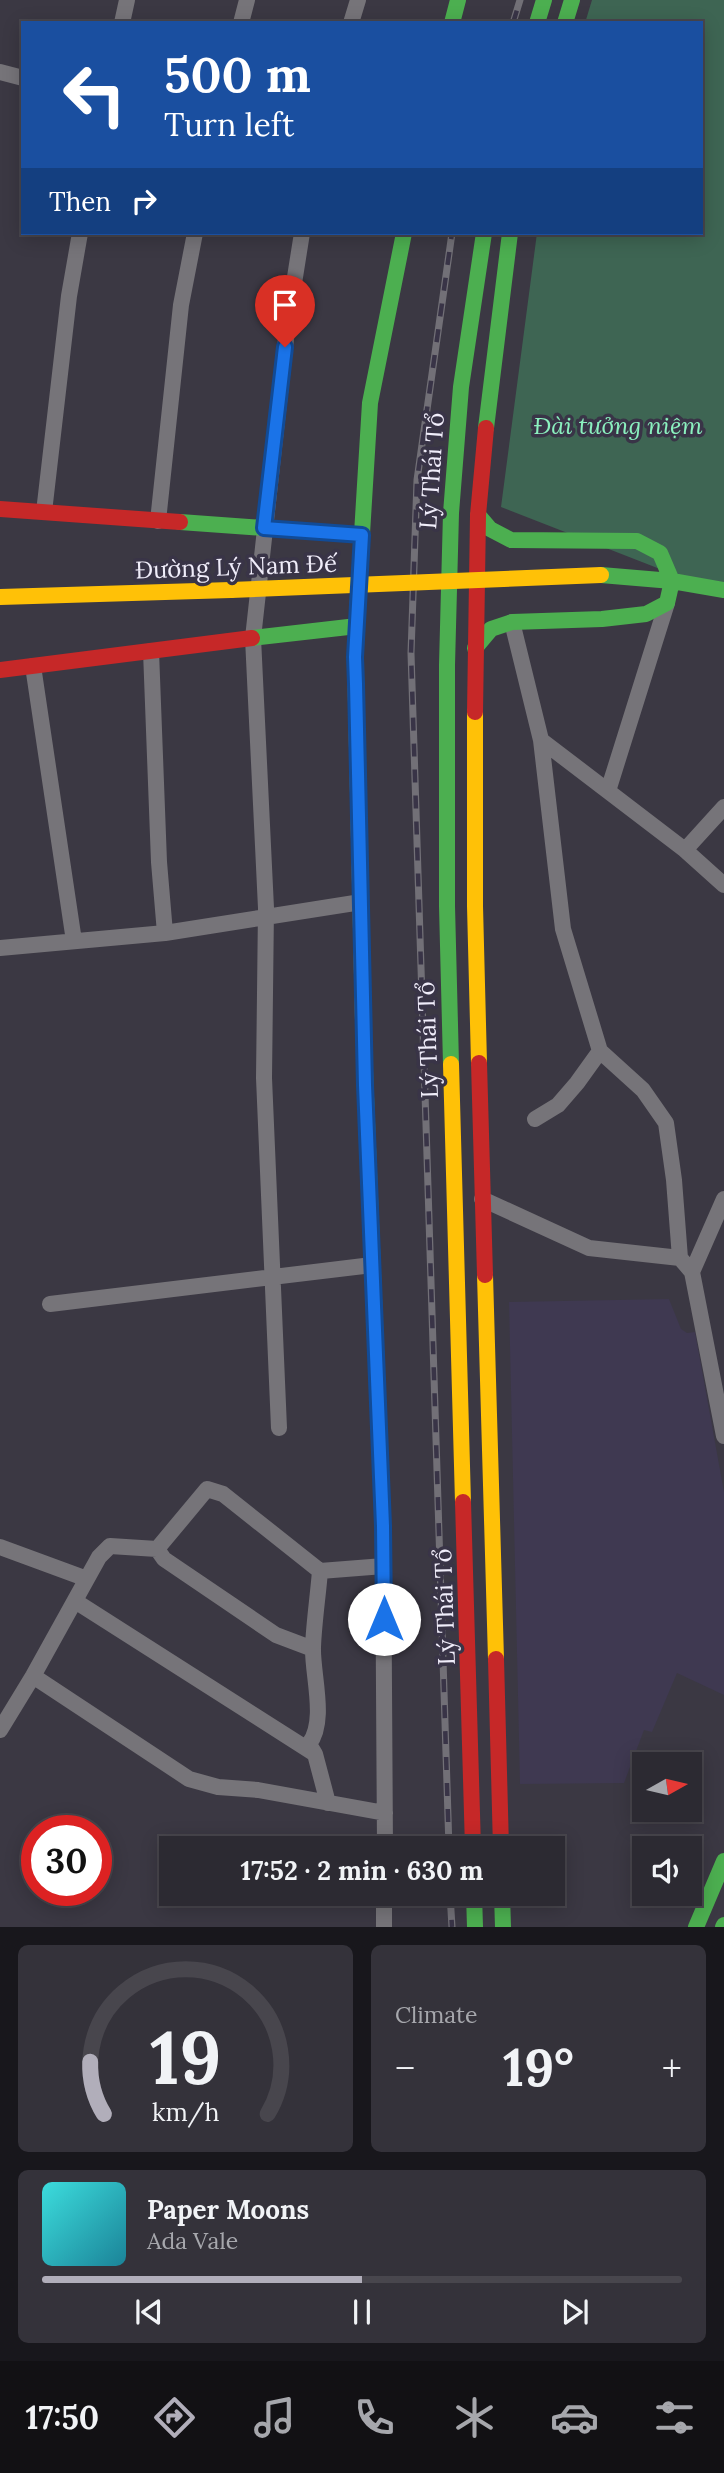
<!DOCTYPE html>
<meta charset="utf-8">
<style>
body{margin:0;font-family:Lora,serif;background:#34323a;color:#f1f3f6;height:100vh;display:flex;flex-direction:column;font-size:26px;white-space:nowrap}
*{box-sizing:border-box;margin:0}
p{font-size:23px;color:#a6a7ac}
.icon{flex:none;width:38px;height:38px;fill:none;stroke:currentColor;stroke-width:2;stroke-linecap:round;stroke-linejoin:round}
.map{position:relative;height:1927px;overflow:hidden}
.sheet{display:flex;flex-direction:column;gap:18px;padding:18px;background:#18171c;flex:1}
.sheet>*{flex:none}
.top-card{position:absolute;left:21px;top:21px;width:682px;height:214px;border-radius:0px;box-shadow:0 4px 18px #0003,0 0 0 2px #48464d;background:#1a4fa0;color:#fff;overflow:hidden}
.needle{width:46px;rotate:82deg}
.buttons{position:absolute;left:632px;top:1752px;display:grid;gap:14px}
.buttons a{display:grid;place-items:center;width:70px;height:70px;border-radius:0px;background:#2c2a32;box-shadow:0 4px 18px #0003,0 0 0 2px #48464d;font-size:35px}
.speed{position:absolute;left:21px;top:1815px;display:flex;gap:14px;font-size:35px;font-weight:700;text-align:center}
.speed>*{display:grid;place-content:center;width:91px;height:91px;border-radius:50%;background:#2c2a32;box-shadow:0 4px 18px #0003,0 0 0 2px #48464d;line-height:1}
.speed .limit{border:10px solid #d22;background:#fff;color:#111}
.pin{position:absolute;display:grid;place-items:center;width:60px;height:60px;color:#fff;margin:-72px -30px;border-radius:50% 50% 50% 0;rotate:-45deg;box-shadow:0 0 7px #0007}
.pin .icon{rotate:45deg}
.me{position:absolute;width:77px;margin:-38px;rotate:0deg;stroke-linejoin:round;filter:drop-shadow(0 0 5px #0008)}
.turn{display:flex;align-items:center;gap:24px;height:147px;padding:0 28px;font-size:32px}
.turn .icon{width:91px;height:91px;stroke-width:2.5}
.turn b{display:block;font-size:49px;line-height:60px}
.then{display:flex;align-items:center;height:66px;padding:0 28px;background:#0003;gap:14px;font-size:26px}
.big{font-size:52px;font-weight:700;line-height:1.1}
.sheet .card{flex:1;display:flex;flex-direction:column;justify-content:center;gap:10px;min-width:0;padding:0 24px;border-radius:10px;background:#34323a}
.sheet .dial{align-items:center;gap:0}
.dial svg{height:182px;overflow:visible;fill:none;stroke:#48464d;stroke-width:7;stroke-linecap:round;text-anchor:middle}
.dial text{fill:#f1f3f6;stroke:none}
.song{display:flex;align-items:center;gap:21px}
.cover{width:84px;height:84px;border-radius:10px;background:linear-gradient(135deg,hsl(180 70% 55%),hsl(190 70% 35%))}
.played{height:7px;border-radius:4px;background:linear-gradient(90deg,#b1aeba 50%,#48464d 50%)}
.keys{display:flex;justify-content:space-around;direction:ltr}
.heat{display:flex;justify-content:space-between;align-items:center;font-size:38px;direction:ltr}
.sheet .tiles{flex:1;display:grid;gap:18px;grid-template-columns:1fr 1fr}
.card:last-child{grid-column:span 2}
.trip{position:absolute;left:159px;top:1836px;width:406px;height:70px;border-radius:0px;background:#2c2a32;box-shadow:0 4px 18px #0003,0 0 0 2px #48464d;font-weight:700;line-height:70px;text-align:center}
.dock{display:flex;height:112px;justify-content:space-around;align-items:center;background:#121114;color:#a6a7ac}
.dock .icon{width:49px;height:49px}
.dock .on{color:#b1aeba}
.dock b{font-size:32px;color:#f1f3f6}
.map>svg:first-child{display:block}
</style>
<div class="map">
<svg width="724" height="1927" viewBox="0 0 724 1927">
<rect width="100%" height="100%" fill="#3b3843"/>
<!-- built -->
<path fill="#3f3951" d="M 669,1299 L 681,1329 L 687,1333 L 695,1332 L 724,1492 L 724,1695 L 677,1673 L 652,1732 L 644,1730 L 624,1783 L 520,1784 L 509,1302 Z"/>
<!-- green -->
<path fill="#3e6553" d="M 592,0 L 724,0 L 724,594 L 501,507 L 537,233 L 702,233 L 702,23 L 585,23 Z"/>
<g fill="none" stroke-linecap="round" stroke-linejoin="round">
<!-- street -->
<path stroke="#767479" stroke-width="16" d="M 122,23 L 127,0
M 241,23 L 247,0
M 351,23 L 358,0
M 0,72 L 23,78
M 44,512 L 69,296 L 80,233
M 158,521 L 181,305 L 195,233
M 512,622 L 541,740 L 563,929 L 600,1051 L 643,1090 L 666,1123 L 674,1180 L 680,1258 L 692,1272 L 724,1436
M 151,651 L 159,862 L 165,933
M 33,666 L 74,941
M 541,740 L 685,850 L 724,885
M 608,791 L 667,603
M 685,850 L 724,807
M 0,948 L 165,933 L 361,902
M 535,1119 L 558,1105 L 577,1083 L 600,1051
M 482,1199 L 589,1248 L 680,1258
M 692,1272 L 724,1199
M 50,1304 L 372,1265
M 279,1428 L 264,1078 L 266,908 L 253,638 L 288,321 L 302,233
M 383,1526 L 385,1848
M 0,1547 L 87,1579
M 320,1571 L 384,1566
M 75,1601 L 315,1754 L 309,1744 C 327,1721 312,1674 313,1647 C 314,1622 318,1596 320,1571 L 223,1494 L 207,1489 L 157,1549
M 33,1676 L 189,1779 L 218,1787 L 258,1790 L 385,1813
M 0,1730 L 33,1676 L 99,1557 L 110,1546 L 157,1549 L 164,1559 L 276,1635 L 313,1649
M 315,1754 L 328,1803
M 384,1927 L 384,1894"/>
<!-- fast -->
<path stroke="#4caf50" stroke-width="16" d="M 452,23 L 458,0
M 537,23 L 544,0
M 565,23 L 572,0
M 486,428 L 510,233
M 180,522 L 362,535
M 601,575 L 672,581 L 724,590
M 358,599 L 370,403 L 404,233
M 252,638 L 357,626
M 475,648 L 491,629 L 512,622 L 602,619 L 646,614 L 667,603 L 672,581 L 660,553 L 637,541 L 511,540 L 490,529 L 478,515
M 363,1020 L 383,1526
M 451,1064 L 447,906 L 447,665 L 451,513 L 461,387 L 484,233
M 474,1894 L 475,1927
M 502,1894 L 503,1927
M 696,1927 L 724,1861
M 723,1927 L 724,1925"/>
<!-- slow -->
<path stroke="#ffc107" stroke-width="16" d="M 0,597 L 231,590
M 358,599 L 355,657 L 363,1020
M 475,712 L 475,906 L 479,1063
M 451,1064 L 463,1502
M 485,1275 L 496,1659"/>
<!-- jam -->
<path stroke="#c62828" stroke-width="16" d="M 0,509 L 180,522
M 0,670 L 252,638
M 475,712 L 478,515 L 486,428
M 479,1063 L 485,1275
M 463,1502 L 473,1848
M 496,1659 L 501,1848"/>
<!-- rail casing -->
<g stroke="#727077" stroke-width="7">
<path id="rail" d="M 513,23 L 520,0
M 449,1848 L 411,653 L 417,480 L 452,233
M 450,1894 L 452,1927"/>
</g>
<!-- rail -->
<use href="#rail" stroke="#393447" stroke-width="4.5" stroke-dasharray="13" stroke-linecap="butt"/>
<!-- slow-bridge -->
<path stroke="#ffc107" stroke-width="16" d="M 231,590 L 601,575"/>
</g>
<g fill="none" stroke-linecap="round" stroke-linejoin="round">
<!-- route casing -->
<g stroke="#114b97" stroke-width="18">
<path id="route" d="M 285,347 L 264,528 L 362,535 L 355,657 L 356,684 L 365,1085 L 383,1526 L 384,1619"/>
</g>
<!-- route -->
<use href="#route" stroke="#1a73e8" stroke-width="12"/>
</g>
<g text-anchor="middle" stroke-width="7" stroke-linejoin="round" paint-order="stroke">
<!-- park labels -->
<g font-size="24" font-style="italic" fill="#8bf1bf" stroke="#393447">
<text x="618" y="434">Đài tưởng niệm</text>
</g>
<!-- street labels -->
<g font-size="24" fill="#f0edfa" stroke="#393447">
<text transform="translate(432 471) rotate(-86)" y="8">Lý Thái Tổ</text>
<text transform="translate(236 567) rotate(-2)" y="8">Đường Lý Nam Đế</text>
<text transform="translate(428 1040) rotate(-92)" y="8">Lý Thái Tổ</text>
<text transform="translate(445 1607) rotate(-92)" y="8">Lý Thái Tổ</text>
</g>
</g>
</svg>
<div class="buttons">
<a><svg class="needle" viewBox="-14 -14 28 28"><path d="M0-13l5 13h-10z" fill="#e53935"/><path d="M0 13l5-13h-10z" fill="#a6a7ac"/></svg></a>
<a><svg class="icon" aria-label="sound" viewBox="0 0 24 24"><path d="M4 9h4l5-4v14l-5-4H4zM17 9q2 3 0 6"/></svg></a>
</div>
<div class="speed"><div class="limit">30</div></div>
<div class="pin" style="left:285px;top:347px;background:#d93025"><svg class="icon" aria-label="arrive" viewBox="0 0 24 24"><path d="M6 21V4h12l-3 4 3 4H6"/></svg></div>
<svg class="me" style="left:384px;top:1619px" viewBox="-20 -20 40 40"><circle r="19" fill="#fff"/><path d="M0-13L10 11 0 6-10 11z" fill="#1a73e8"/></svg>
<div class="trip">17:52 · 2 min · 630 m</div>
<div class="top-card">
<div class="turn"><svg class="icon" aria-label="left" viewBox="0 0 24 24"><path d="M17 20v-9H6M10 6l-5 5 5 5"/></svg><div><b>500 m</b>Turn left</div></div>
<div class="then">Then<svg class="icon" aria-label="right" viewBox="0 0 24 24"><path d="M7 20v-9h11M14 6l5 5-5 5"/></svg></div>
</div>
</div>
<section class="sheet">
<div class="tiles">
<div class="card dial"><svg viewBox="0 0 100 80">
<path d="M14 69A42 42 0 1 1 86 69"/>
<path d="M14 69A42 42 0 0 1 8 46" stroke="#b1aeba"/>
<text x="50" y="56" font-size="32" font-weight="700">19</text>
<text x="50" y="72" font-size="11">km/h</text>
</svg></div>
<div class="card"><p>Climate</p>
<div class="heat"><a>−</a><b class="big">19°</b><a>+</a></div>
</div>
<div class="card">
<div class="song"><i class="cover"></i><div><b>Paper Moons</b><p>Ada Vale</p></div></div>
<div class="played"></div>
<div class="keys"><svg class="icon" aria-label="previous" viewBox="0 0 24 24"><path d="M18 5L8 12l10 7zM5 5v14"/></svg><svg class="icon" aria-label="pause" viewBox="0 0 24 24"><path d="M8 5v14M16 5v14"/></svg><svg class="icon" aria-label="next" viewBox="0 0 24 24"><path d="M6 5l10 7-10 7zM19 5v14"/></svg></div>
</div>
</div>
</section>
<nav class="dock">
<b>17:50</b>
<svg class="icon on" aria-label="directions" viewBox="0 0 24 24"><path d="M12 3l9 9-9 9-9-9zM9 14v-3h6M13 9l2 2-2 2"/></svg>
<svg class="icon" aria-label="music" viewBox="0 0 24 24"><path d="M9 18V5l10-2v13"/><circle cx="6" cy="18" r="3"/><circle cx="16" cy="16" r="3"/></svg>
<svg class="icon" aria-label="phone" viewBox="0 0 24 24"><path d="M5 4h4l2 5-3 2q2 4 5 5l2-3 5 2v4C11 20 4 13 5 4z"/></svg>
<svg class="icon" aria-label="climate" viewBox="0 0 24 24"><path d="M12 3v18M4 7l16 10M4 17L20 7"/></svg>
<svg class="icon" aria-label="car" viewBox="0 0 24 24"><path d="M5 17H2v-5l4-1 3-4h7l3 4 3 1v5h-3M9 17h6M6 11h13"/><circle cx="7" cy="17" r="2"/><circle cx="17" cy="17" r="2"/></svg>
<svg class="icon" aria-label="filters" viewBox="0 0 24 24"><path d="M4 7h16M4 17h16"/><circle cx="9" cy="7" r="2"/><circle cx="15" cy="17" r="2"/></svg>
</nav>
